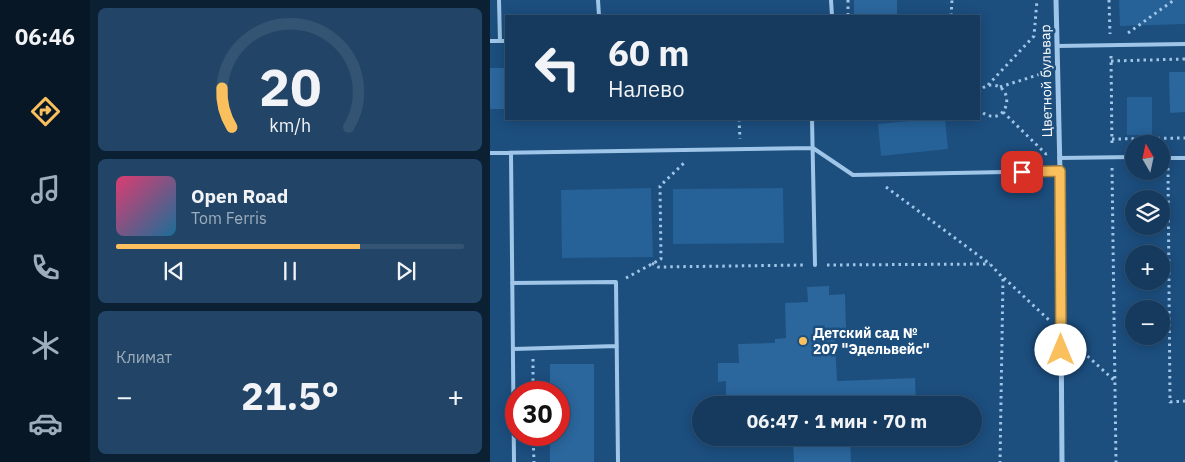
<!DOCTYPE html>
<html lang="ru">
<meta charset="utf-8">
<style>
body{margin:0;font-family:"IBM Plex Sans",sans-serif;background:#224567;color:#f1f3f6;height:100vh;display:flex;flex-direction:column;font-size:19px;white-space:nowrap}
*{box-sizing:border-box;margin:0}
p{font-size:16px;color:#9dadbc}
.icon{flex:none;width:28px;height:28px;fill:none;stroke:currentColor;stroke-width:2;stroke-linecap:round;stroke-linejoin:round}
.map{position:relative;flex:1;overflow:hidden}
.panel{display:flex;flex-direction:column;gap:8px;padding:8px;background:#0c2034;width:400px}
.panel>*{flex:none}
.banner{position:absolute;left:15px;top:15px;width:475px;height:105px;border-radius:0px;box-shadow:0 2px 12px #0003,0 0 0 1px #345473;background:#153a5e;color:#f1f3f6;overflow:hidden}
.needle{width:32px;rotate:351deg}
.controls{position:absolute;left:635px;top:135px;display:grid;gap:10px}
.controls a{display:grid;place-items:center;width:45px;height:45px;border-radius:50%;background:#153a5e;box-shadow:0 2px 12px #0003,0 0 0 1px #345473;font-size:25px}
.speed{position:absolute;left:15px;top:381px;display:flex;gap:10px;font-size:25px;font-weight:700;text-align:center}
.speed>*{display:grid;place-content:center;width:65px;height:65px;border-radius:50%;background:#153a5e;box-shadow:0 2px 12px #0003,0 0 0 1px #345473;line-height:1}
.speed .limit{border:8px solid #d22;background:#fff;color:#111}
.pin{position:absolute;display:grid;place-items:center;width:42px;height:42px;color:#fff;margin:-21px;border-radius:10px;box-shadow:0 2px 8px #0006}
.me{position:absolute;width:55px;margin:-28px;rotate:0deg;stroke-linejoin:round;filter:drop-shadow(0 0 4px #0008)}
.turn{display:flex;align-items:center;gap:18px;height:105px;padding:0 20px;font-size:22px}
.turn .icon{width:65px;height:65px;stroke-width:2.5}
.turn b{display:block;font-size:35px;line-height:42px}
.big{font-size:38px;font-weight:700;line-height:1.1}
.panel .card{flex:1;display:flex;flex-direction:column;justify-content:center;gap:8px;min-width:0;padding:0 18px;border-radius:8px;background:#224567}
.panel .dial{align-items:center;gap:0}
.dial svg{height:130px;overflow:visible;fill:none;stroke:#345473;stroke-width:7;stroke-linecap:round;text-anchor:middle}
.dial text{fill:#f1f3f6;stroke:none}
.song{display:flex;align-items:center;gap:15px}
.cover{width:60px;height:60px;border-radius:8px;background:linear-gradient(135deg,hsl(340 70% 55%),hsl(200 70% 35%))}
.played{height:5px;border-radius:2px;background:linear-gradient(90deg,#f9c05d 70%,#345473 70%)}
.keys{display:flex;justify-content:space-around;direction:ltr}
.heat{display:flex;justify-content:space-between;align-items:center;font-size:28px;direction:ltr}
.trip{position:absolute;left:202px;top:396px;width:290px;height:50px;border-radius:25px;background:#153a5e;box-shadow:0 2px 12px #0003,0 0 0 1px #345473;font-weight:700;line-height:50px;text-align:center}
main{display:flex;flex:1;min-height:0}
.dock{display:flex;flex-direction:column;width:90px;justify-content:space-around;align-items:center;background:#081726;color:#9dadbc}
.dock .icon{width:35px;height:35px}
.dock .active{color:#f9c05d}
.dock b{font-size:22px;color:#f1f3f6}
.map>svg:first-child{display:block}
</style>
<main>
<nav class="dock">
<b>06:46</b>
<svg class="icon active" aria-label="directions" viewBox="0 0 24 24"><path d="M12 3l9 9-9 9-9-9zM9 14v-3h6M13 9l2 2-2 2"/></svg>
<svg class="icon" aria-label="music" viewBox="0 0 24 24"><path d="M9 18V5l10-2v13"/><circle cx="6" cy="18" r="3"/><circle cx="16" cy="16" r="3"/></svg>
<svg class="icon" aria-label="phone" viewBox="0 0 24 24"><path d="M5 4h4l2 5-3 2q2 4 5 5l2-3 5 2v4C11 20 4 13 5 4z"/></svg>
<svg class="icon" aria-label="climate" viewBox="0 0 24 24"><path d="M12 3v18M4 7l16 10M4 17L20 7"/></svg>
<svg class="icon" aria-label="car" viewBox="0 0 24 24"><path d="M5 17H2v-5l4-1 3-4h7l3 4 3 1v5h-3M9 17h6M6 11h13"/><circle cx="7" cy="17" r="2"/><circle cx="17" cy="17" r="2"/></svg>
</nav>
<section class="panel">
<div class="card dial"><svg viewBox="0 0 100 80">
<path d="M14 69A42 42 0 1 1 86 69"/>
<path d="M14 69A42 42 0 0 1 8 45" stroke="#f9c05d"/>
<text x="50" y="56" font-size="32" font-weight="700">20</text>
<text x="50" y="72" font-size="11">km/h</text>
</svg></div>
<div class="card">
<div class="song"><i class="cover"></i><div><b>Open Road</b><p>Tom Ferris</p></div></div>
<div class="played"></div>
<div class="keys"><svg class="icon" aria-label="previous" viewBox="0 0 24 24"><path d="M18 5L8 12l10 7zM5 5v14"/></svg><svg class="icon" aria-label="pause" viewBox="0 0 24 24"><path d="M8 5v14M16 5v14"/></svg><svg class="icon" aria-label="next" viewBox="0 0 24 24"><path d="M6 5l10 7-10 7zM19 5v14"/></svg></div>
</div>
<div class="card"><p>Климат</p>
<div class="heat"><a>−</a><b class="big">21.5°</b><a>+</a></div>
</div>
</section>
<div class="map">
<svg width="695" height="462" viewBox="0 0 695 462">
<rect width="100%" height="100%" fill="#1c4e7e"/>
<!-- green -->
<path fill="#266197" d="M 629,0 L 695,0 L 695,24 L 630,26 Z
M 637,97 L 662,97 L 662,135 L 637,135 Z
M 441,119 L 455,119 L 458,149 L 391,156 L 388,124 Z
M 161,188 L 163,257 L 72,258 L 71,190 Z
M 293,188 L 294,243 L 183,244 L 183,189 Z"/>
<!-- building -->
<path fill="#2b669c" d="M 364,0 L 407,0 L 407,16 L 364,16 Z
M 0,68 L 16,68 L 16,109 L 0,109 Z
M 679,72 L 695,72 L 695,112 L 680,113 Z
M 339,286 L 339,295 L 355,294 L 356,329 L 349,329 L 349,339 L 345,339 L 347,381 L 425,378 L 426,405 L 307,405 L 307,400 L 236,403 L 236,381 L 228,382 L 228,363 L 249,363 L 248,344 L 285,343 L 285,339 L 296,338 L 295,303 L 318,302 L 317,287 Z
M 60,364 L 104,364 L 104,462 L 60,462 L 60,435 L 69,435 L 69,392 L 60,392 Z
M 303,438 L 360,438 L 361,462 L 304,462 Z"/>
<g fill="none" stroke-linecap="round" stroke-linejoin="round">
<!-- path -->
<path stroke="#9fc6e9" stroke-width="3" stroke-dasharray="2.5 4" stroke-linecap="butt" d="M 358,0 L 358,16
M 619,0 L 620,34
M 461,16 L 462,0
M 638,33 L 684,0
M 621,56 L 622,147
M 621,61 L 695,59
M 498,85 L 544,36 L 547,0
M 510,87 L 557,72
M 489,93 C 491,88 496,85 502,85 C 528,86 517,133 489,110
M 513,112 L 556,154 L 558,153
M 249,119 L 250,139
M 622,139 L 695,138
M 622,168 L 626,462
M 678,168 L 680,402 L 695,401
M 396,187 L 500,264 L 513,278 L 510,462
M 162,263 L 168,267 L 315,265
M 337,265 L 500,264
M 136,278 L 171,259 L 170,186 L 196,161
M 514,278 L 559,320
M 583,343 L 625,381
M 43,359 L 43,392
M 43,435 L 44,462"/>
<!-- lane -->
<path stroke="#9fc6e9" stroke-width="4" d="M 9,0 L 10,41
M 108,0 L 109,16
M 341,0 L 342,16
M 0,41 L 16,41
M 567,46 L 695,44
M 322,119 L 325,265
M 0,153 L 323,148 L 363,175 L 570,171
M 21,153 L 24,462
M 569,158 L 644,157
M 671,158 L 695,158
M 22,283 L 126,282 L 128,462
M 23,349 L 127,346"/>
<!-- street -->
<path stroke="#9fc6e9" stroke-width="5" d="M 566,0 L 570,171 L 572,462"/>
</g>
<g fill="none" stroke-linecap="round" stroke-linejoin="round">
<!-- route casing -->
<g stroke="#a27d3c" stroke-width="12">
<path id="route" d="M 532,172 L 570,171 L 571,350"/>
</g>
<!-- route -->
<use href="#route" stroke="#f9c05d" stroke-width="9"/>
</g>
<!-- markers -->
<circle fill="#f9c05d" stroke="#1c4e7e" stroke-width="2" cx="313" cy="341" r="5"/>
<g text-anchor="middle" stroke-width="5" stroke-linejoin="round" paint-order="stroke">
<!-- street labels -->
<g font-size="14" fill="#fff" stroke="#1c4e7e">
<text transform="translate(556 81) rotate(-91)" y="5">Цветной бульвар</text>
</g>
<!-- poi labels -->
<g font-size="14" font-weight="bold" fill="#fff" stroke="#1c4e7e" text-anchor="start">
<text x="323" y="338">Детский сад №<tspan x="323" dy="16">207 "Эдельвейс"</tspan></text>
</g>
</g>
</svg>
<div class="controls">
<a><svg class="needle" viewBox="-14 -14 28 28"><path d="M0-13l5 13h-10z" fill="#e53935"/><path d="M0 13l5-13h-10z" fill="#9dadbc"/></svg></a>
<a><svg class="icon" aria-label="layers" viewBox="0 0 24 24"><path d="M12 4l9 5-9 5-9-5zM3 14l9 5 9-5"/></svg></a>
<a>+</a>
<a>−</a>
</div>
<div class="speed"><div class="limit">30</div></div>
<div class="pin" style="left:532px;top:172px;background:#d93025"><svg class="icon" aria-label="arrive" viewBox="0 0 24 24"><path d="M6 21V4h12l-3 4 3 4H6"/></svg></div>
<svg class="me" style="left:571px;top:350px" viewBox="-20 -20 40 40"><circle r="19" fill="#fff"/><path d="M0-13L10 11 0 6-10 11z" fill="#f9c05d"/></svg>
<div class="trip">06:47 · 1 мин · 70 m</div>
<div class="banner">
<div class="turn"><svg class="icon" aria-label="left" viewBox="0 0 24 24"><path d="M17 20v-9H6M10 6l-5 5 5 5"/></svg><div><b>60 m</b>Налево</div></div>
</div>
</div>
</main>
